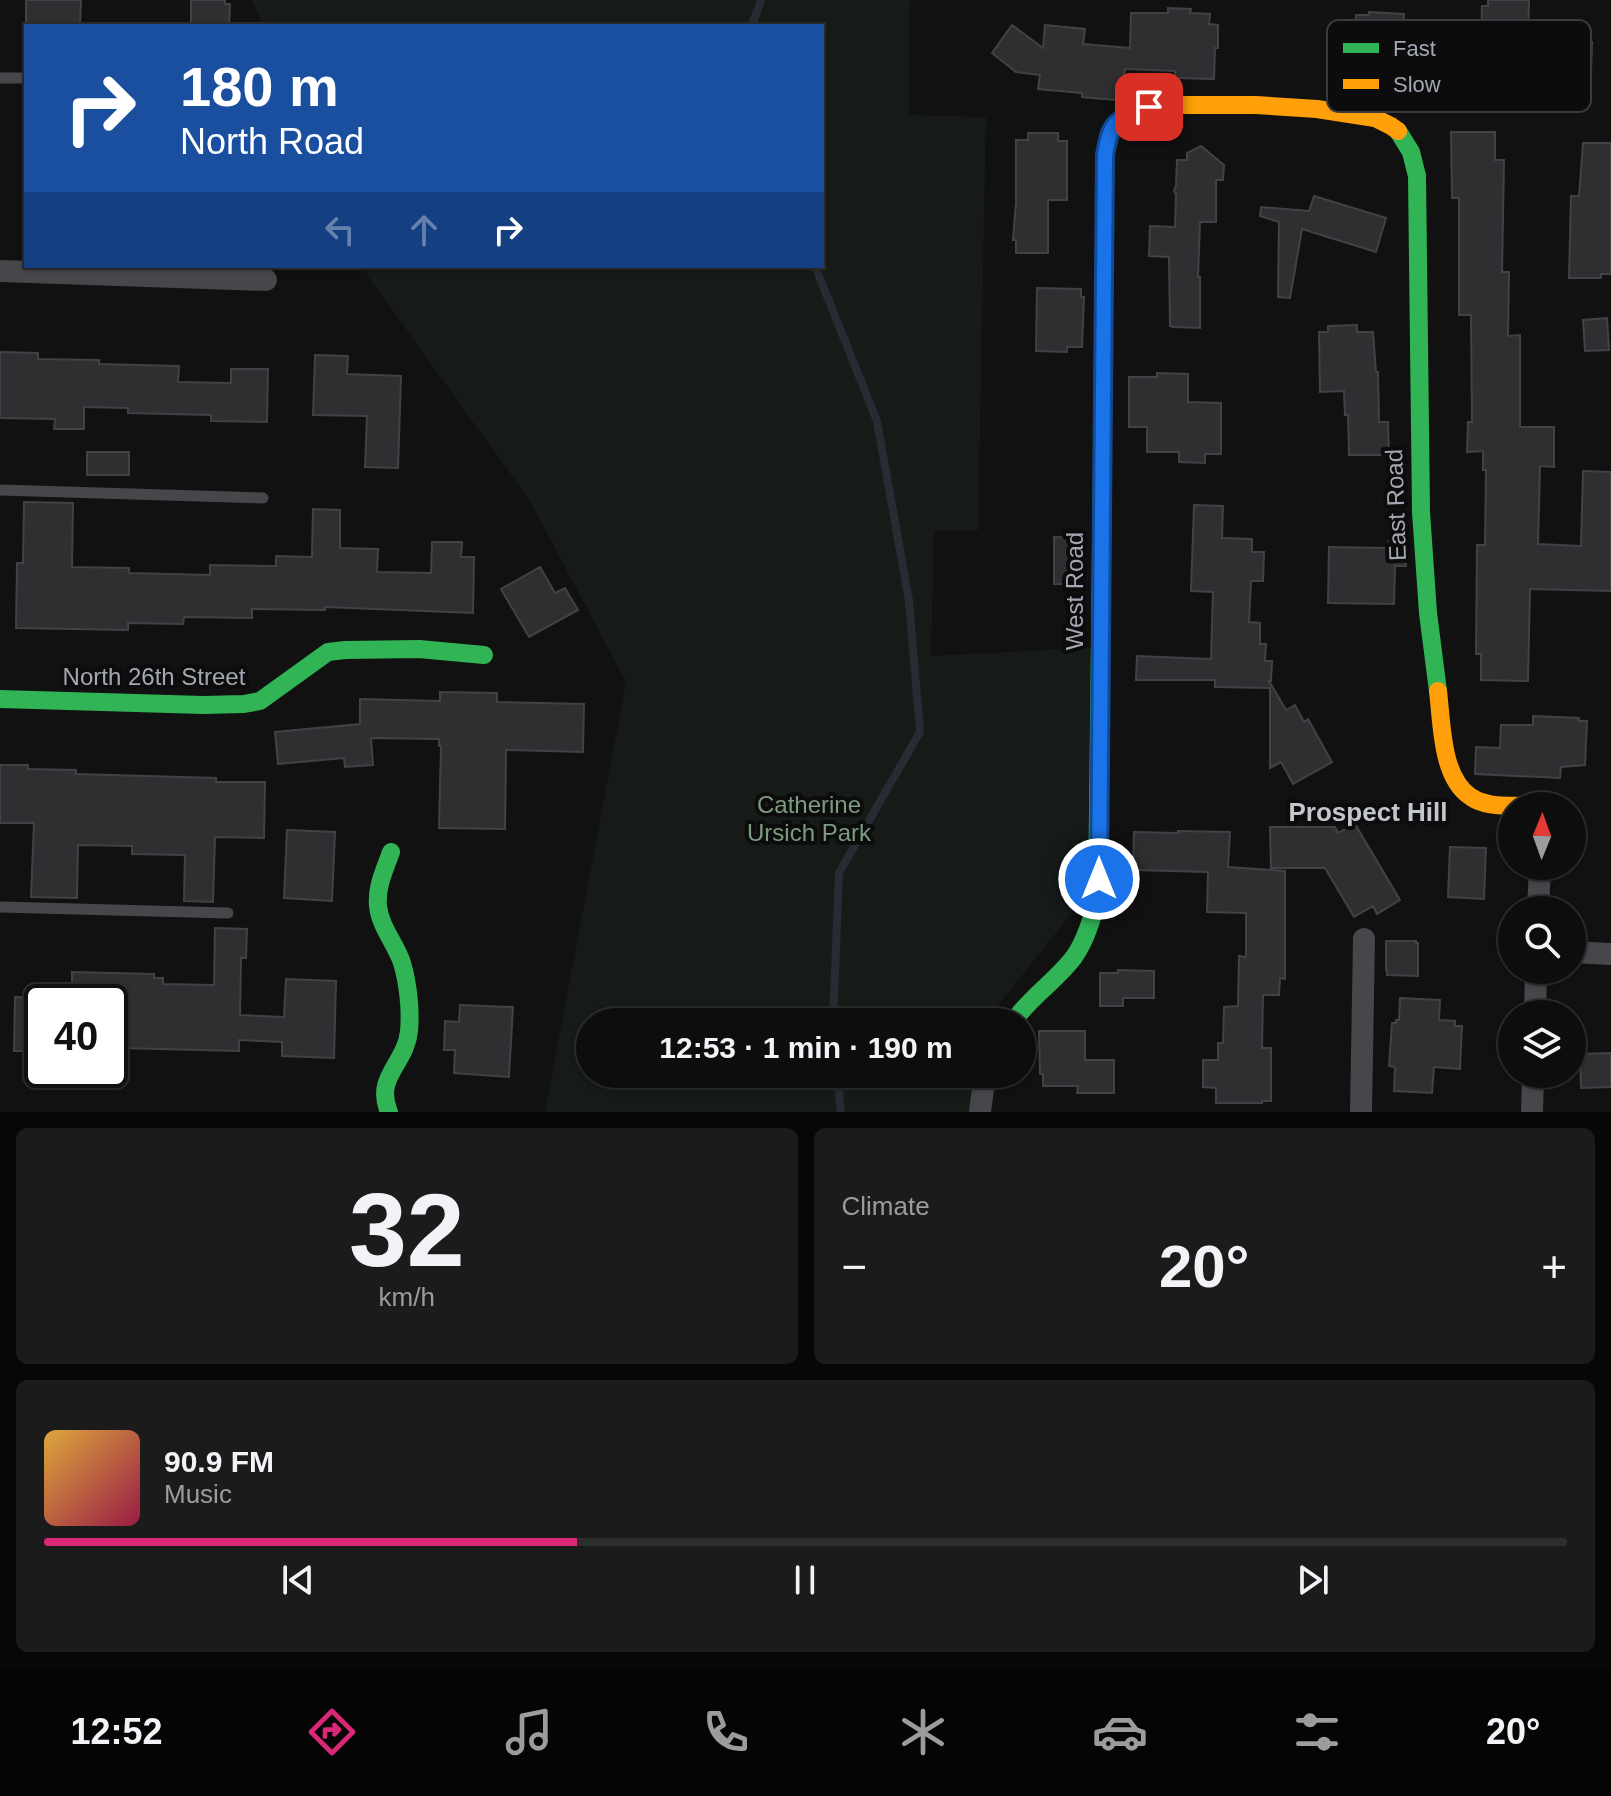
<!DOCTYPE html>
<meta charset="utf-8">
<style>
body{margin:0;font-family:Arial,sans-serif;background:#1b1b1c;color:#f1f3f6;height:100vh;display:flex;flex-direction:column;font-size:30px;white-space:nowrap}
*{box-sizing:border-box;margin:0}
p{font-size:26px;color:#9a9c9e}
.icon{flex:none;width:44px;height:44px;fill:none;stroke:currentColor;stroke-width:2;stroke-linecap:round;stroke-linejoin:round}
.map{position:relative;height:1112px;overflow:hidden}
.side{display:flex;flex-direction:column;gap:16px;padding:16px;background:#070708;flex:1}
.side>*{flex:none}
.guide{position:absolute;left:24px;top:24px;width:800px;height:244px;border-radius:0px;box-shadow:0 2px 6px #0004,0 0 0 2px #2d2d2e;background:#1a4fa0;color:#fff;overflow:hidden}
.needle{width:52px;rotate:1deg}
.controls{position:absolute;left:1498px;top:792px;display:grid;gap:16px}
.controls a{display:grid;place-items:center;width:88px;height:88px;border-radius:50%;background:#0d0d0e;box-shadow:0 2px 6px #0004,0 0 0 2px #2d2d2e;font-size:40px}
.speed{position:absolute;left:24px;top:984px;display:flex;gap:16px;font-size:40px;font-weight:700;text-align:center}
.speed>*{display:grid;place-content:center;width:104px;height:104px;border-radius:50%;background:#0d0d0e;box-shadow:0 2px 6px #0004,0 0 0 2px #2d2d2e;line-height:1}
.speed .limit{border:4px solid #111;border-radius:12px;background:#fff;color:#111}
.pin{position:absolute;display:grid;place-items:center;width:68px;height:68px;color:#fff;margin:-34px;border-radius:16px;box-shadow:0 4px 12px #0006}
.me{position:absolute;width:88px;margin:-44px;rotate:0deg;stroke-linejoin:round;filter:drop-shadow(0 0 6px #0008)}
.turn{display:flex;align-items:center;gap:28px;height:168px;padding:0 24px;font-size:36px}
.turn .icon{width:104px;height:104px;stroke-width:2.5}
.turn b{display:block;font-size:56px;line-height:68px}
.lanes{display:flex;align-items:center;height:76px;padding:0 24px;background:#0003;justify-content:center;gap:40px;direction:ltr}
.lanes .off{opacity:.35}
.big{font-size:60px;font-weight:700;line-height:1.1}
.side .widget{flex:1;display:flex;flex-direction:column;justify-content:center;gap:12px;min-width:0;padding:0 28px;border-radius:12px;background:#1b1b1c}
.side .dial{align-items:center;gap:0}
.dial b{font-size:104px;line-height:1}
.song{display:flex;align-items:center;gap:24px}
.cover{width:96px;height:96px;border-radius:12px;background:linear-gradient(135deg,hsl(40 70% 55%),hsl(340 70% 35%))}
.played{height:8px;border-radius:4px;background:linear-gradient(90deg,#db2777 35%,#2d2d2e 35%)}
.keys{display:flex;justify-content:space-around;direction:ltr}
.heat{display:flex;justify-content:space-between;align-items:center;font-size:44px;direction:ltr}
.side .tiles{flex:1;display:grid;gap:16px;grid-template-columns:1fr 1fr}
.widget:last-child{grid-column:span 2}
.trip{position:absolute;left:576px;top:1008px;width:460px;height:80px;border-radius:40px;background:#0d0d0e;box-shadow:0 2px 6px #0004,0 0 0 2px #2d2d2e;font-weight:700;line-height:80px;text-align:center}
.menu{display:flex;height:128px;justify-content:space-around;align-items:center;background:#050506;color:#9a9c9e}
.menu .icon{width:56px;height:56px}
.menu .selected{color:#db2777}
.menu b{font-size:36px;color:#f1f3f6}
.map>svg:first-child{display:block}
</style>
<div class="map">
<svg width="1611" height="1112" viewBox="0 0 1611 1112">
<rect width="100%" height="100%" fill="#111112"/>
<!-- green -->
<path fill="#171b18" d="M 252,0 L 910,0 L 909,115 L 986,117 L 978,530 L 934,530 L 931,656 L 1101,647 L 1099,879 L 985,1022 L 590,1022 L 590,1074 L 974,1074 L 970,1112 L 545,1112 L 626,682 L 530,501 L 369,278 L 364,266 L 822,266 L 822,26 L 263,26 Z"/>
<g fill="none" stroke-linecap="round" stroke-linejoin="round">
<!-- stream -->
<path stroke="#272c32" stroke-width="8" d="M 754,26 L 753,22 L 761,0
M 815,266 L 877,421 L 909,601 L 920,732 L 839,873 L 833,1022
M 837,1074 L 841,1112"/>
</g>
<!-- building -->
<path fill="#2f2f32" stroke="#414245" stroke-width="2" d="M 28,0 L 81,0 L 80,24 L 26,26 L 26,1 Z
M 191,0 L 225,0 L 225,4 L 230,4 L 229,26 L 191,26 Z
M 1488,0 L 1529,0 L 1528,41 L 1481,40 L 1482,6 L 1488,6 Z
M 1168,8 L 1191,9 L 1190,13 L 1210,14 L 1209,24 L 1218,25 L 1218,48 L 1215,48 L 1214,79 L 1175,78 L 1175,71 L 1125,69 L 1122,97 L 1115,100 L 1082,97 L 1082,93 L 1038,89 L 1040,75 L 1016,72 L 992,53 L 1012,25 L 1043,48 L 1045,25 L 1085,29 L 1083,44 L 1130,48 L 1131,13 L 1168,13 Z
M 1369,12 L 1404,14 L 1403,31 L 1428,33 L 1428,39 L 1466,42 L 1464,100 L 1428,98 L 1429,78 L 1372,75 L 1372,72 L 1368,71 L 1369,41 L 1355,40 L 1356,15 L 1369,15 Z
M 1559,41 L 1592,42 L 1591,73 L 1557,71 Z
M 1451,132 L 1495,132 L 1495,160 L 1504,160 L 1502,272 L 1509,272 L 1508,336 L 1520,335 L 1520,427 L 1554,427 L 1554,467 L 1540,466 L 1538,544 L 1581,546 L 1583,471 L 1611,472 L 1611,591 L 1530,589 L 1528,681 L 1481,680 L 1481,654 L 1476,654 L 1477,545 L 1485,545 L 1486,470 L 1483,470 L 1483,451 L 1467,452 L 1468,422 L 1472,422 L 1471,315 L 1459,315 L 1459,198 L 1452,198 Z
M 1028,133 L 1058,133 L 1058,141 L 1067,141 L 1067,200 L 1048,200 L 1048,253 L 1016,253 L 1016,240 L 1013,240 L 1016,202 L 1016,140 L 1028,140 Z
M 1583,143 L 1611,143 L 1611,274 L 1601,274 L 1601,278 L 1569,278 L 1571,196 L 1579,196 Z
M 1201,146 L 1224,165 L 1223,180 L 1216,180 L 1216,222 L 1200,222 L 1198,277 L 1200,277 L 1200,328 L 1173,327 L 1170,326 L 1169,257 L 1149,256 L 1150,226 L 1175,227 L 1176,195 L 1174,191 L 1176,185 L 1177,160 L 1187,160 L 1187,153 Z
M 1314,196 L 1386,218 L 1376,252 L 1302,229 L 1290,298 L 1278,297 L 1279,222 L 1260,216 L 1261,207 L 1309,211 Z
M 1037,288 L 1081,289 L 1081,297 L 1084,297 L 1082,347 L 1067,347 L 1067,352 L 1036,351 Z
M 1607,318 L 1609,350 L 1585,351 L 1583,320 Z
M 1357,325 L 1357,332 L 1373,332 L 1376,372 L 1378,372 L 1379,422 L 1388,422 L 1389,455 L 1349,455 L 1348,415 L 1345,415 L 1344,391 L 1320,392 L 1319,332 L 1328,332 L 1328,326 Z
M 0,352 L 38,353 L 38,359 L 99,360 L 99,364 L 179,366 L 178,382 L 231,383 L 231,369 L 268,369 L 267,422 L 211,421 L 211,415 L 128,413 L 128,408 L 84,407 L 84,429 L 54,429 L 55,419 L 0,418 Z
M 315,355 L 348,356 L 347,374 L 401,376 L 398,468 L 365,467 L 367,416 L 313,415 Z
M 1157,373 L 1188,374 L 1188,402 L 1221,403 L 1221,454 L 1205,454 L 1205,463 L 1179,462 L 1179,452 L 1147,452 L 1147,427 L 1129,427 L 1129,377 L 1157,377 Z
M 87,452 L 129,452 L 129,475 L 87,475 Z
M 24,502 L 73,503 L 72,567 L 129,568 L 129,573 L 210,575 L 210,565 L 276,566 L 276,556 L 312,557 L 313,509 L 340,510 L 340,548 L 378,549 L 377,572 L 431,573 L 432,542 L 462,542 L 461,557 L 474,557 L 473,613 L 325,607 L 325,610 L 252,609 L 252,618 L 184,617 L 183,624 L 128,623 L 128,630 L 16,628 L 17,563 L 23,563 Z
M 1194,505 L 1223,506 L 1222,538 L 1252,539 L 1252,552 L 1264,552 L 1263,581 L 1251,581 L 1249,622 L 1260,623 L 1260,644 L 1266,644 L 1265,661 L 1272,661 L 1271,681 L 1269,681 L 1286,710 L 1295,705 L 1304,722 L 1308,719 L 1332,762 L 1293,784 L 1281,762 L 1270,768 L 1270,688 L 1215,687 L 1215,680 L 1136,680 L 1137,656 L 1211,659 L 1213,592 L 1191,591 Z
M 1054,537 L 1082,538 L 1081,584 L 1054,584 Z
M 1389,540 L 1404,540 L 1406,566 L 1395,566 L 1394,604 L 1328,603 L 1329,547 L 1388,548 Z
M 540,567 L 555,593 L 565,588 L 578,610 L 529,637 L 501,589 Z
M 440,692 L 497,693 L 497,702 L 584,704 L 583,752 L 506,750 L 505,829 L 439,828 L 441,746 L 439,746 L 439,739 L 371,738 L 373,765 L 345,767 L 344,758 L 278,764 L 275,732 L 360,724 L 360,699 L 440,701 Z
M 1533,716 L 1579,718 L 1579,721 L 1587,721 L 1585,765 L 1561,767 L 1560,778 L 1475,774 L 1476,747 L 1500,748 L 1501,725 L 1533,725 Z
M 0,765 L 28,765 L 28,769 L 76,770 L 76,774 L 216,778 L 216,782 L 265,782 L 264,838 L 215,837 L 213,902 L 184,901 L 185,855 L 132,854 L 132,846 L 78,845 L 77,898 L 31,897 L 34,823 L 0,823 Z
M 1355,824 L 1400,900 L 1377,914 L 1373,906 L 1354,917 L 1325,868 L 1271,868 L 1270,827 L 1335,827 L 1338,833 Z
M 287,830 L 335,832 L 332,901 L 284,898 Z
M 1178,831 L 1230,832 L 1228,867 L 1285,871 L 1285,979 L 1280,978 L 1279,995 L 1263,995 L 1262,1048 L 1271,1048 L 1271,1101 L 1262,1101 L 1262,1103 L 1216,1103 L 1216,1088 L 1203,1087 L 1203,1060 L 1218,1060 L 1218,1043 L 1223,1043 L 1224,1007 L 1238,1006 L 1239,956 L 1246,957 L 1246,913 L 1207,912 L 1208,872 L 1133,870 L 1134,832 L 1178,833 Z
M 1450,847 L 1486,848 L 1484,899 L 1448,897 Z
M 215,928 L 247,929 L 246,958 L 241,958 L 240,1015 L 284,1017 L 286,979 L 336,981 L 334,1058 L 282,1056 L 282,1042 L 239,1040 L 239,1051 L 121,1048 L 122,1002 L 72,1002 L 72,972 L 154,974 L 154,978 L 163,978 L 163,984 L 214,985 Z
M 1386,941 L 1416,941 L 1416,943 L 1418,943 L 1418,976 L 1387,975 L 1387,970 L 1386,970 Z
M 1118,970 L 1154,971 L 1154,998 L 1123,998 L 1123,1006 L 1100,1006 L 1100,973 L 1118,973 Z
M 15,997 L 42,998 L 42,1051 L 14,1051 Z
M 1400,998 L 1440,1000 L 1439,1020 L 1455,1021 L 1455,1026 L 1462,1026 L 1460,1069 L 1434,1067 L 1432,1093 L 1394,1091 L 1395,1067 L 1389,1066 L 1392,1023 L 1396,1023 L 1396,1020 L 1399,1020 Z
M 460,1005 L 513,1007 L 509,1077 L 454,1073 L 455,1050 L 444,1050 L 445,1021 L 459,1022 Z
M 1039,1031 L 1085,1031 L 1085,1060 L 1114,1060 L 1114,1093 L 1077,1093 L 1078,1086 L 1043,1086 L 1043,1074 L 1040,1074 Z
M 1611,1053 L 1611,1087 L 1581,1088 L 1580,1054 Z"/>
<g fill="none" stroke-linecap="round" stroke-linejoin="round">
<!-- lane -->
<path stroke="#46474a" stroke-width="11" d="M 0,78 L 26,78
M 0,490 L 263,498
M 0,907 L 228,913"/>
<!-- street -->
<path stroke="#46474a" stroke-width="22" d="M 0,271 L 266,280
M 1538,910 L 1540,866
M 1572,952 L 1611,954
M 1535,1014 L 1536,970
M 980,1112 L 985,1074
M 1361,1112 L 1364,939
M 1532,1112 L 1533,1074"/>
<!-- fast -->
<path stroke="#30b455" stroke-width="18" d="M 1398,131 L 1411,152 L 1417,176 L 1421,512 L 1428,613 L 1438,691
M 0,699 L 203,705 L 244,704 L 260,701 L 328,652 L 345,650 L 419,649 L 484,655
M 1013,1022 C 1030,997 1056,981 1074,957 C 1086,940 1092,919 1097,899 L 1103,374
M 389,1112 C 374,1077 406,1064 409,1031 C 411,1010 408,983 402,963 C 396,944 380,927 378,906 C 376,887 385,869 391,852"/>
<!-- slow -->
<path stroke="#ff9f0a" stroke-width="18" d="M 1103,374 L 1105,155 L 1109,134 L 1117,122 L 1140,110 L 1169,105 L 1256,105 L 1317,109 L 1375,118 L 1391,126 L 1398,131
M 1438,691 C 1442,723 1441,778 1471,797 C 1487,808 1510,805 1528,806"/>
</g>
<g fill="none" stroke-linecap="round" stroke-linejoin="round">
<!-- route casing -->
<g stroke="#114b97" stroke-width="20">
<path id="route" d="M 1099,879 L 1105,155 C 1111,119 1116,120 1149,107"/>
</g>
<!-- route -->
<use href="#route" stroke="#1a73e8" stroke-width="14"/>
</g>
<g text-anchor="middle" stroke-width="8" stroke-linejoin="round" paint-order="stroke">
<!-- street labels -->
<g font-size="24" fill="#a3a7b2" stroke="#0c0c0d">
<text transform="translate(1396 505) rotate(-92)" y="8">East Road</text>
<text transform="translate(1075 591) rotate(-90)" y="8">West Road</text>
<text x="154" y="685">North 26th Street</text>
</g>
<!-- park labels -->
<g font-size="24" fill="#7c9b7f" stroke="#0c0c0d">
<text x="809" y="813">Catherine<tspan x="809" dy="28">Ursich Park</tspan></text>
</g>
<!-- neighbourhood labels -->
<g font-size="26" font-weight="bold" fill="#c4c6ce" stroke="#0c0c0d">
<text x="1368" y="821">Prospect Hill</text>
</g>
</g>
<!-- legend -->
<rect x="1327" y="20" width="264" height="92" rx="12" fill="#0c0c0d" stroke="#393a3f" stroke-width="2"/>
<rect x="1343" y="43" width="36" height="10" fill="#30b455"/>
<rect x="1343" y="79" width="36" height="10" fill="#ff9f0a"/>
<g font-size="22" fill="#a3a7b2">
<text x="1393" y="56">Fast</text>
<text x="1393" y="92">Slow</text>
</g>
</svg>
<div class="controls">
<a><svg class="needle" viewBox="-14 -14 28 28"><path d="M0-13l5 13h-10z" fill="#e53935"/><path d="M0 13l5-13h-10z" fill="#9a9c9e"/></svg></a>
<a><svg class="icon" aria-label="search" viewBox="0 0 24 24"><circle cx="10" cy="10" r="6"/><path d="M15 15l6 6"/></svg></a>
<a><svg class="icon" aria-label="layers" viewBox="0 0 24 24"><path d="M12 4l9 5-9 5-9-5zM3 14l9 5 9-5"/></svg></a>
</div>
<div class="speed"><div class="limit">40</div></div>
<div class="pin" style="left:1149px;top:107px;background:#d93025"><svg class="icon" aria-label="arrive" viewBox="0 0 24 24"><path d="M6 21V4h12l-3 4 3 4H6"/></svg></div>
<svg class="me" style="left:1099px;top:879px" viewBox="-20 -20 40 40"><circle r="17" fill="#1a73e8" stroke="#fff" stroke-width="3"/><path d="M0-11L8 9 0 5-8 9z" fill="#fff"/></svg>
<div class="trip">12:53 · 1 min · 190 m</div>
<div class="guide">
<div class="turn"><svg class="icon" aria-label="right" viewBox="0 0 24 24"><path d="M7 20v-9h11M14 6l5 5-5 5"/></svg><div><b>180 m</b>North Road</div></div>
<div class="lanes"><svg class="icon off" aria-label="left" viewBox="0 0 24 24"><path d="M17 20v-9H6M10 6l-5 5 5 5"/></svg><svg class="icon off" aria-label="ahead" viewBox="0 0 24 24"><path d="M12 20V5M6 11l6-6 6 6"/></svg><svg class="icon" aria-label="right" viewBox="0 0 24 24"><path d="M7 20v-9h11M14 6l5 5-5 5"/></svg></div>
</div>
</div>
<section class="side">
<div class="tiles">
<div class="widget dial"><b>32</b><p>km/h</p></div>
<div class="widget"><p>Climate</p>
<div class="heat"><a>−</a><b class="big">20°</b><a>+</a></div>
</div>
<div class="widget">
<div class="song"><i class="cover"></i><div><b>90.9 FM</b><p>Music</p></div></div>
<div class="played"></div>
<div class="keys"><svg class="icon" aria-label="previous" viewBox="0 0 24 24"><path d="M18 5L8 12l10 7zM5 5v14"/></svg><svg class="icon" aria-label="pause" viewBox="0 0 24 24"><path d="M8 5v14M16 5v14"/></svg><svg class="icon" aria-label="next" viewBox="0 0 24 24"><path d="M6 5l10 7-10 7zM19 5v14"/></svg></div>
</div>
</div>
</section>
<nav class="menu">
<b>12:52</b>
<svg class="icon selected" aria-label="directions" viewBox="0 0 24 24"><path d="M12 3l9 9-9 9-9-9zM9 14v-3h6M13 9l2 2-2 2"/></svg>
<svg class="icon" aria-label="music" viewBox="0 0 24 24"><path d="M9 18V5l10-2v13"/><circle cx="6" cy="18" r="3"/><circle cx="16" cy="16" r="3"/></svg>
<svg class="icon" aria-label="phone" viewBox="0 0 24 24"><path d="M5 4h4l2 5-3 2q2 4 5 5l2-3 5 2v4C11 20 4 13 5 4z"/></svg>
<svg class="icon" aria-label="climate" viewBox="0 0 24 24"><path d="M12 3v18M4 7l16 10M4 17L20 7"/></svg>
<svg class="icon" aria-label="car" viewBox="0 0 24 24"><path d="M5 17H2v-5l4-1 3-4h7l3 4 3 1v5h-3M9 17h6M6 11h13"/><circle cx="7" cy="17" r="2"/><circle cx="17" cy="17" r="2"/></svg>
<svg class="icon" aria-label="filters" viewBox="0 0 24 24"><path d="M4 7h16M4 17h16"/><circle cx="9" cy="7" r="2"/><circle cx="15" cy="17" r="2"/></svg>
<b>20°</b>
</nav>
